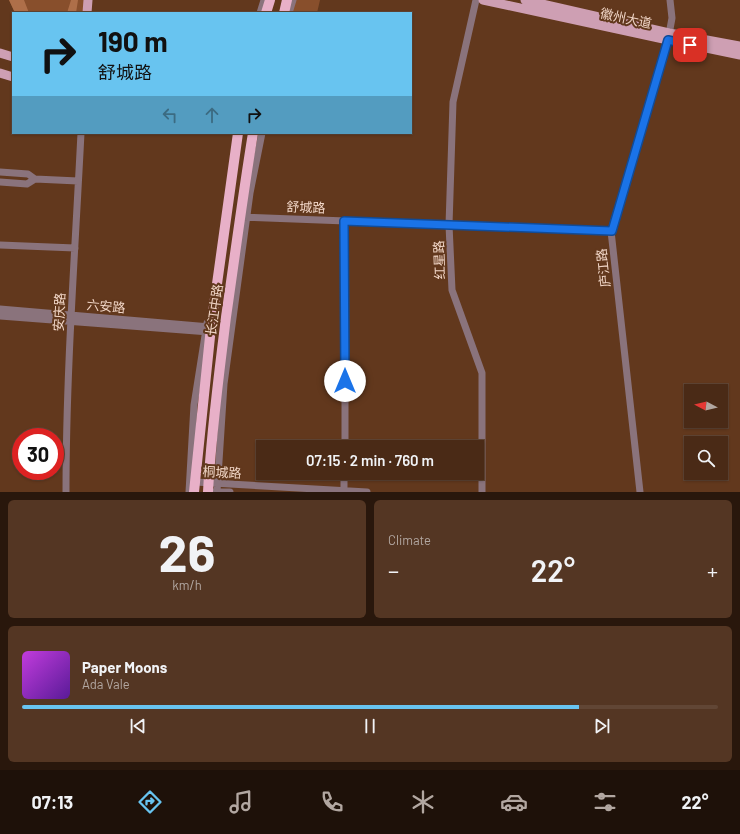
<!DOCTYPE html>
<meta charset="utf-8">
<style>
body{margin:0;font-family:Barlow,"Noto Sans SC",sans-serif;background:#543623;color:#f1f3f6;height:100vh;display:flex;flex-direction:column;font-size:15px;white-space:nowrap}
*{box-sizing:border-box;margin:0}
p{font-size:13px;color:#b2a7a1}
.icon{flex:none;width:22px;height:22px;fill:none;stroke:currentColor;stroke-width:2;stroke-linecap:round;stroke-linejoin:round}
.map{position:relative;height:492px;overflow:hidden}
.sheet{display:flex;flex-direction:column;gap:8px;padding:8px;background:#29170c;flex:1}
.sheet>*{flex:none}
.top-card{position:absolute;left:12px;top:12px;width:400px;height:122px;border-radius:0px;box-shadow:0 1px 3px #0004,0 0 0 1px #614635;background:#68c4f0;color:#111;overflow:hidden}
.needle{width:26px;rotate:277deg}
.tools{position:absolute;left:684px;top:384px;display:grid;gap:8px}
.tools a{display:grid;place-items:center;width:44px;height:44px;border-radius:0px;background:#4a2a16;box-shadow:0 1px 3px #0004,0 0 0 1px #614635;font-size:20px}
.speed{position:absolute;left:12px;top:428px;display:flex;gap:8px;font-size:20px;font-weight:700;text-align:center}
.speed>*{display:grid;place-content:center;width:52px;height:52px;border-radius:50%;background:#4a2a16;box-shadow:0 1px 3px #0004,0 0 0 1px #614635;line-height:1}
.speed .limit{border:6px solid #d22;background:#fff;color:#111}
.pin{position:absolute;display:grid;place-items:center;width:34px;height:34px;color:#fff;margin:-17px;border-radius:8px;box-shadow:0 2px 6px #0006}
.me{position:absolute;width:44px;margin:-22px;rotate:0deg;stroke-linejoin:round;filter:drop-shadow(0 0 3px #0008)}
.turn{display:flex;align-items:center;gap:14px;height:84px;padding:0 20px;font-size:18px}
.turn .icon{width:52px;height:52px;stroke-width:2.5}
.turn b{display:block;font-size:28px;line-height:34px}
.lanes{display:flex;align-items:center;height:38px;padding:0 20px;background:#0003;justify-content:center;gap:20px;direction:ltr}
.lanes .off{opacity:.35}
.big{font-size:30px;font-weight:600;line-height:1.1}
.sheet .card{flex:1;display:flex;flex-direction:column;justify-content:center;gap:6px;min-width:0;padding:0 14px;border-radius:6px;background:#543623}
.sheet .dial{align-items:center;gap:0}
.dial b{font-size:52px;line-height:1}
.song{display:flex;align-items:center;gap:12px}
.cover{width:48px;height:48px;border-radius:6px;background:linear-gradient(135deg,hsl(290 70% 55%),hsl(270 70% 35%))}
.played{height:4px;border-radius:2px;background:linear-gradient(90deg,#68c4f0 80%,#614635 80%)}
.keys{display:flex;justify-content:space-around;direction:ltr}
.heat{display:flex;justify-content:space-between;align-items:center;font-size:22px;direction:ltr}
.sheet .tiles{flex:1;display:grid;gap:8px;grid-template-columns:1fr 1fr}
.card:last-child{grid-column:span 2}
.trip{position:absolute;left:256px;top:440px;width:228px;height:40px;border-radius:0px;background:#4a2a16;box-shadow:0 1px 3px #0004,0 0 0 1px #614635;font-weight:600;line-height:40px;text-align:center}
.dock{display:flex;height:64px;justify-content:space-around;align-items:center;background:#1e1109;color:#b2a7a1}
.dock .icon{width:28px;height:28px}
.dock .current{color:#68c4f0}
.dock b{font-size:18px;color:#f1f3f6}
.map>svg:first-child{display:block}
</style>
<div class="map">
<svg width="740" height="492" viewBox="0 0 740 492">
<rect width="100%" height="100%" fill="#62381d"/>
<!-- green -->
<path fill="#884f2c" d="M 9,0 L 88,0 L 87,13 L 15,13 Z
M 293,0 L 320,0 L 317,13 L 289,13 Z"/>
<!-- forest -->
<path fill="#ae6f49" d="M 9,0 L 24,0 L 29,13 L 15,13 Z
M 71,0 L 78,0 L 76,13 L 67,13 Z"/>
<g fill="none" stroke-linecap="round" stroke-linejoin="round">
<!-- minor -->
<path stroke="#8a737c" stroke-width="7" d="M 476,0 L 453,102 L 449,225 L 452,290 L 482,373 L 482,492
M 260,13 L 264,0
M 289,13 L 293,0
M 0,172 L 28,174 L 35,179
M 0,182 L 27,184 L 35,179 L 78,181
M 240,217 L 611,231
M 344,221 L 345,366 L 345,447
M 0,245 L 75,248
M 0,309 L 210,327
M 0,316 L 209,332
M 195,482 L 367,492
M 66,492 C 66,372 75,253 81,133
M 189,492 L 194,405 L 207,323
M 213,492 L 230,492
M 217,492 L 224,384 L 250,193 L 262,133
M 344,492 L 344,473
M 640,492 L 611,231 L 668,40 L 672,18 L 670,0"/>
<!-- major -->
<path stroke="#ce9fb3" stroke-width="9" d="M 483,0 L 668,40 L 740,55
M 525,0 L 669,33 L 740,46
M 87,13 L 88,0
M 0,53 L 13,57
M 0,73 L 13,77"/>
<!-- highway -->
<path stroke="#e8b0c8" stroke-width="10" d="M 266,13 L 270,0
M 284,13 L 287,0
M 194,492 L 211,327 L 238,133
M 208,492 C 211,433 219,375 226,317 C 235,255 243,194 253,133"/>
</g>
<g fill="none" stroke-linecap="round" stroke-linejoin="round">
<!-- route casing -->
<g stroke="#114b97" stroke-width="10">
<path id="route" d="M 345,381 L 344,221 L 612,231 L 668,40 L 690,45"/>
</g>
<!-- route -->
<use href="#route" stroke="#1a73e8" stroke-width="7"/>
</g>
<g text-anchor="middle" stroke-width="4" stroke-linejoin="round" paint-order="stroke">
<!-- street labels -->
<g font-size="13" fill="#f1d6c7" stroke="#62381d">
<text transform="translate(626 18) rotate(12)" y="5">徽州大道</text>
<text transform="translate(306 207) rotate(2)" y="5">舒城路</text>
<text transform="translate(439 260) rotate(-92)" y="5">红星路</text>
<text transform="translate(603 268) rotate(-96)" y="5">庐江路</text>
<text transform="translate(106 306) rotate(5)" y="5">六安路</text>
<text transform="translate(214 310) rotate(-82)" y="5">长江中路</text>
<text transform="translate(59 312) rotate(-87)" y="5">安庆路</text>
<text transform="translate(222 472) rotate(3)" y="5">桐城路</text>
</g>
</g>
</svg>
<div class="tools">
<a><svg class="needle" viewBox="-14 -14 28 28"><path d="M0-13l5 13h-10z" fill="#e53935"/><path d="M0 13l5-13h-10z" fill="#b2a7a1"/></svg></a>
<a><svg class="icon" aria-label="search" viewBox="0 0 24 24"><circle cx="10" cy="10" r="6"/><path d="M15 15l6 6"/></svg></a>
</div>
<div class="speed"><div class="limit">30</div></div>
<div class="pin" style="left:690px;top:45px;background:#d93025"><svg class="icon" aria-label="arrive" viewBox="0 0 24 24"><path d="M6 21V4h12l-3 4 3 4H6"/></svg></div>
<svg class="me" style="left:345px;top:381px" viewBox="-20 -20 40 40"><circle r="19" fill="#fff"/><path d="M0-13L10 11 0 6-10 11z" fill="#1a73e8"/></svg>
<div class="trip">07:15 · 2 min · 760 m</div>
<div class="top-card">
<div class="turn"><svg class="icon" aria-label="right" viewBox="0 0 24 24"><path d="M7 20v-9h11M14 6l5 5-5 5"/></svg><div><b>190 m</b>舒城路</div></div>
<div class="lanes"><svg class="icon off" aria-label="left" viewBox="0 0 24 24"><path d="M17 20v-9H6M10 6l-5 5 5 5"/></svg><svg class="icon off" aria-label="ahead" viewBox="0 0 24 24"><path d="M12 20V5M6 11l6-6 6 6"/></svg><svg class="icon" aria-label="right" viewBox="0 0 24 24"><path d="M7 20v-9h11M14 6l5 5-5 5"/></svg></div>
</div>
</div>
<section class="sheet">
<div class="tiles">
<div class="card dial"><b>26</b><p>km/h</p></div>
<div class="card"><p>Climate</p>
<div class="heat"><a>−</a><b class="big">22°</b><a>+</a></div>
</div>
<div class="card">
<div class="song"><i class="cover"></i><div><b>Paper Moons</b><p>Ada Vale</p></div></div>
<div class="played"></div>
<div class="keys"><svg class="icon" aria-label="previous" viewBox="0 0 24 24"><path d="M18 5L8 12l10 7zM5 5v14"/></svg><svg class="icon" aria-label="pause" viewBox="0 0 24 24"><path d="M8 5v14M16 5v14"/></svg><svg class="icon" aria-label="next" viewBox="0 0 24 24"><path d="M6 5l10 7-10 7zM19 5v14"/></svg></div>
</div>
</div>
</section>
<nav class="dock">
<b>07:13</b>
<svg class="icon current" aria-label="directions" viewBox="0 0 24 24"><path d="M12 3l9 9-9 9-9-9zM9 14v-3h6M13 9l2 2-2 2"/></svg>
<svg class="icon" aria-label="music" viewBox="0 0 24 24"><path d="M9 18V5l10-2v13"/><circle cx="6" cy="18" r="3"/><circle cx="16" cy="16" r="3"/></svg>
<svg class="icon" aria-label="phone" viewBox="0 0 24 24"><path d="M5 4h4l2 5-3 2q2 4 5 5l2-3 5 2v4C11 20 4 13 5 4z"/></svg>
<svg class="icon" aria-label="climate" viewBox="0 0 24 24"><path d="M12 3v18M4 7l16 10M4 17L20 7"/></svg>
<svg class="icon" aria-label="car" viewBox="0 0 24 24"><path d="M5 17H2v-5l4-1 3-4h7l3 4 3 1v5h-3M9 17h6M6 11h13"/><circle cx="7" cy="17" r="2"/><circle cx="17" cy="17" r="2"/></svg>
<svg class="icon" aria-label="filters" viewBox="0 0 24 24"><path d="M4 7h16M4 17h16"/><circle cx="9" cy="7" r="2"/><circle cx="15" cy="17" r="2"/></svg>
<b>22°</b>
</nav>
